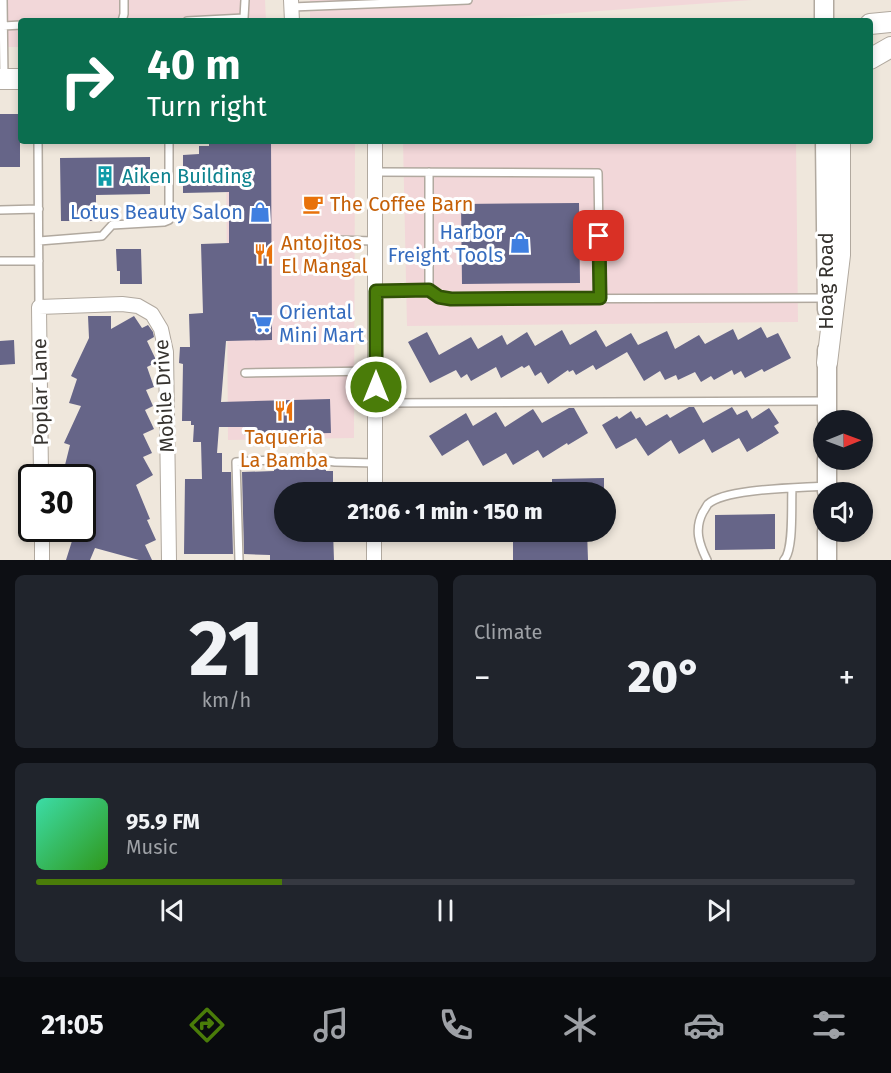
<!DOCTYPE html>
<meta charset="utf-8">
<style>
body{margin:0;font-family:"Fira Sans",sans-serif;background:#20242c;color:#f1f3f6;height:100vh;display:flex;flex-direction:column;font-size:22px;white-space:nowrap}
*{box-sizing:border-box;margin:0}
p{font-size:20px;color:#9ea1a6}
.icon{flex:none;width:33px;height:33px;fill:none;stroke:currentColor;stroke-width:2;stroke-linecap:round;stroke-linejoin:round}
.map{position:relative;height:560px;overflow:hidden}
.side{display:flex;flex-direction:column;gap:15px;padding:15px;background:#0d0f14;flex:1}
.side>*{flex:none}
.guide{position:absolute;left:18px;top:18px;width:855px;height:126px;border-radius:6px;box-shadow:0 3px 9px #0003;background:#0b6e4f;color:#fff;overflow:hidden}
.needle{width:39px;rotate:89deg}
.tools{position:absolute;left:813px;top:410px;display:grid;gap:12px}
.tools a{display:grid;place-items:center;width:60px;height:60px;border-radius:50%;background:#171b24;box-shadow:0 3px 9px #0003;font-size:30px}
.speed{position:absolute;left:18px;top:464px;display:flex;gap:12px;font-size:30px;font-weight:700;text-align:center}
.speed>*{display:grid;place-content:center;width:78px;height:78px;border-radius:50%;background:#171b24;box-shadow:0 3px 9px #0003;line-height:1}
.speed .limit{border:3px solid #111;border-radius:9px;background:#fff;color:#111}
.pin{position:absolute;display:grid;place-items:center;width:51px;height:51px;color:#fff;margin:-26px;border-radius:12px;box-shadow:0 3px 9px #0006}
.me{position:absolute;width:66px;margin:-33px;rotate:0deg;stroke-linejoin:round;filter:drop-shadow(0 0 4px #0008)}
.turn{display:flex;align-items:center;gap:21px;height:126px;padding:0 30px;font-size:27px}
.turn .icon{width:78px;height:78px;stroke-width:2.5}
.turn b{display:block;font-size:42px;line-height:51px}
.big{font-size:45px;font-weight:800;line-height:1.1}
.side .widget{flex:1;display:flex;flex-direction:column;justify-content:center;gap:9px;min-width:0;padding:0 21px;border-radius:9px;background:#20242c}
.side .dial{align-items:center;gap:0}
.dial b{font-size:78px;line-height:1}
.song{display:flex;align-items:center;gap:18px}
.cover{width:72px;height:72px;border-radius:9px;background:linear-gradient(135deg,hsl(160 70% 55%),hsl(110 70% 35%))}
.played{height:6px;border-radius:3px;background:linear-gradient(90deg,#4a7c09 30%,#363941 30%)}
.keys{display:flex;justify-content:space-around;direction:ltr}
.heat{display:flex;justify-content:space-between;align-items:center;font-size:33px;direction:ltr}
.side .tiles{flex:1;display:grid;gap:15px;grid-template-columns:1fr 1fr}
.widget:last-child{grid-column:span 2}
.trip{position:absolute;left:274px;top:482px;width:342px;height:60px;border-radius:30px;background:#171b24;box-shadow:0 3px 9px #0003;font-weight:800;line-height:60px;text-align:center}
.dock{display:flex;height:96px;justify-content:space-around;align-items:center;background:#090b0e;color:#9ea1a6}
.dock .icon{width:42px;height:42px}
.dock .current{color:#4a7c09}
.dock b{font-size:27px;color:#f1f3f6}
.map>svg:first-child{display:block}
</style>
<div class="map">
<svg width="891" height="560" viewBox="0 0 891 560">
<rect width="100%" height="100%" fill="#efe7dc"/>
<!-- commercial -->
<path fill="#f2d7d9" d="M 0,0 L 265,0 L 266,21 L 21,21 L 21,47 L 0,47 Z
M 310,0 L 752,0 L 458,21 L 310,21 Z
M 226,141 L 355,141 L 354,438 L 228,440 Z
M 403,141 L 796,141 L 798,322 L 407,326 Z"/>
<!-- building -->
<path fill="#666588" d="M 0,114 L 20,114 L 20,167 L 0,167 Z
M 209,141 L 271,141 L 272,340 L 226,341 L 221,402 L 330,399 L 331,433 L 244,435 L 244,427 L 219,427 L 217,453 L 222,453 L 222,472 L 231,472 L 233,554 L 184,554 L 185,479 L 202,479 L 201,442 L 193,442 L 194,425 L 191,425 L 191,421 L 182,421 L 183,364 L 179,363 L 180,347 L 190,347 L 189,314 L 203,313 L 201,244 L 229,243 L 229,192 L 183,193 L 183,155 L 199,154 L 199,146 L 209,146 Z
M 150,157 L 150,194 L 96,195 L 96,221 L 61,221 L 60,158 Z
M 579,203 L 580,283 L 462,284 L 461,204 Z
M 116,249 L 141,249 L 142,284 L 120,284 L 120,271 L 117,271 Z
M 88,316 L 111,316 L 111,329 L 134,316 L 142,328 L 148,325 L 153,332 L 154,337 L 147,341 L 157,362 L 147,367 L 154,387 L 146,390 L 153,406 L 145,410 L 154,429 L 143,434 L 152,453 L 143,457 L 153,475 L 136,485 L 150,519 L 147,520 L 156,540 L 145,545 L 152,560 L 139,560 L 95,548 L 90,560 L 66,560 L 72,541 L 68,540 L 71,528 L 82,528 L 82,477 L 63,473 L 70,445 L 64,443 L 81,406 L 69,403 L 77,379 L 71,376 L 89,338 Z
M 761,327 L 767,338 L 778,333 L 791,358 L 764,372 L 762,369 L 745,378 L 741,371 L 734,375 L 732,370 L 714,380 L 711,376 L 701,382 L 695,372 L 678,380 L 676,375 L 665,380 L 660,371 L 644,381 L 627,352 L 596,370 L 593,365 L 576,375 L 573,370 L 569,372 L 568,370 L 548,384 L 541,372 L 535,376 L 529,365 L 524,368 L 522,366 L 501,378 L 496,367 L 471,381 L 467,374 L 461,378 L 456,370 L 430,383 L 408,342 L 427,332 L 439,355 L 471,337 L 478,349 L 502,335 L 507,345 L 527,332 L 535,346 L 562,330 L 570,345 L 596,330 L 606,347 L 631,333 L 638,345 L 667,331 L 675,349 L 699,335 L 705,344 L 733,329 L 738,340 Z
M 14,340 L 15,364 L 0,365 L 0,341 Z
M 689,407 L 694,407 L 703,423 L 732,407 L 737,415 L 747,410 L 752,419 L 769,408 L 779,423 L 774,426 L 779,433 L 747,452 L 739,438 L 712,453 L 704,439 L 679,454 L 671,440 L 648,456 L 636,438 L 616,449 L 602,425 L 617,416 L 619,419 L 631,411 L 636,419 L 640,417 L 646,426 L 667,414 L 670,418 Z
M 569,408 L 574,408 L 588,433 L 568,445 L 567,443 L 543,458 L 538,450 L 513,465 L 506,453 L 483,466 L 468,440 L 442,456 L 429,436 L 466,413 L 473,426 L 496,412 L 505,427 L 533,409 L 542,423 Z
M 274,465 L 312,465 L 326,466 L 326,471 L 333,471 L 333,492 L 285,492 L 285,531 L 333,531 L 334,560 L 270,560 L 270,555 L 244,554 L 242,472 L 274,471 Z
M 604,478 L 604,492 L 552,492 L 552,479 Z
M 775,514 L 775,549 L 715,550 L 715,515 Z
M 513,531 L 587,531 L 588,560 L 513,560 Z"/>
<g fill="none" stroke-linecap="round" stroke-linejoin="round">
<!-- service casing -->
<g stroke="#b1a99f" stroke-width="10">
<path id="service" d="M 3,0 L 4,78
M 292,7 L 468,0
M 122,21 L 124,14 L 124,0
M 187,21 L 244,18 L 245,0
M 3,26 L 21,25
M 38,141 L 39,307
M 375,172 L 598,173 L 600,299
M 0,210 L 39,209
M 333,240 L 375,241
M 39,241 L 102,236 L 112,225 L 164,222 L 169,220 L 169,141
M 0,261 L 39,261
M 429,289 L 439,297 L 451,299 L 827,298
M 376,291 L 429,289 L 429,172
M 245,373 L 376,371
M 376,403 L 826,401
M 239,560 L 236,462 L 305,458 L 335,462 L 375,463
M 707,560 C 699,544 694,529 703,512 C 704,511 707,505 708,504 C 726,488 800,488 826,486
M 784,560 C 794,550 791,505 792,489"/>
</g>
<!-- minor casing -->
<g stroke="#b1a99f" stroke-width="16">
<path id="minor" d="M 291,0 L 292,21
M 41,477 L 39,307 L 122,304 L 138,306 L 152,314 L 161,329 L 166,352 L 169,560
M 375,492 L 375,141
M 42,528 L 42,560
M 374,560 L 374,531"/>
</g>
<!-- tertiary casing -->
<g stroke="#b1a99f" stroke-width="21">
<path id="tertiary" d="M 824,21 L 824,0
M 825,141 L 827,310
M 827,350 L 827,420
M 827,492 L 827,459
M 827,531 L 827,560"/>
</g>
<!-- secondary casing -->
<g stroke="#b1a99f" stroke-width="22">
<path id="secondary" d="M 870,24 L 891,22
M 870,59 L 891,47
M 0,79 L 21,79
M 827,363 L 840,255 L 840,141"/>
</g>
<!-- service -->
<use href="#service" stroke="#fff" stroke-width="7"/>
<!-- minor -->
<use href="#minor" stroke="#fff" stroke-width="14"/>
<!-- tertiary -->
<use href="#tertiary" stroke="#fff" stroke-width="18"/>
<!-- secondary -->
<use href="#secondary" stroke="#fff" stroke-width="20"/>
</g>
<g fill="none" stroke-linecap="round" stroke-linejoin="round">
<!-- route casing -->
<g stroke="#305106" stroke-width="15">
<path id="route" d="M 376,387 L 376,291 L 429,290 L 439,297 L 451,299 L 600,298 L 599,236"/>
</g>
<!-- route -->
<use href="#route" stroke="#4a7c09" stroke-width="10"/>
</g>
<!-- icons -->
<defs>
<g id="building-bare" transform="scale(1.62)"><path d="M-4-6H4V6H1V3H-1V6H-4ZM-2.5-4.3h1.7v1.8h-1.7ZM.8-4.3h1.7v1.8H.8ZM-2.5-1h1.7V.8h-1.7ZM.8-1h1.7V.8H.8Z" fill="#0f9aa8" stroke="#fff" stroke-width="2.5" paint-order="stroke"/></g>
<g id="cafe-bare" transform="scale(1.62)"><path d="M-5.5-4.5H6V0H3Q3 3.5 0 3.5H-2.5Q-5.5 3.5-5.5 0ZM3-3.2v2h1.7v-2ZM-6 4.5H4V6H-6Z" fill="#e8710a" stroke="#fff" stroke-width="2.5" paint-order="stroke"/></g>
<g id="shop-bare" transform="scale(1.62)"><path d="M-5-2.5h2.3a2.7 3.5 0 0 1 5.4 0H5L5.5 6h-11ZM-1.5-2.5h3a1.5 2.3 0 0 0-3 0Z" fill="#3f7fe0" stroke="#fff" stroke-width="2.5" paint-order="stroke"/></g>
<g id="restaurant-bare" transform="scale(1.62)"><path d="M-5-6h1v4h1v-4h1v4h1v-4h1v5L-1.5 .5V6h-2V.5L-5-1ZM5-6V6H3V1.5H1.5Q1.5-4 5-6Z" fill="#e8710a" stroke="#fff" stroke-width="2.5" paint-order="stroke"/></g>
<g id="supermarket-bare" transform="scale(1.62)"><path d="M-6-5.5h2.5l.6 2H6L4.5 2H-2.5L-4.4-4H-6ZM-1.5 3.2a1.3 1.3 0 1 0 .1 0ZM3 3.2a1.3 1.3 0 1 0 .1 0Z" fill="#3f7fe0" stroke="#fff" stroke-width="2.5" paint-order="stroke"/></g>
</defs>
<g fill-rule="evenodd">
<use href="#building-bare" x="105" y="176"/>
<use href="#cafe-bare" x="313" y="204"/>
<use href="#shop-bare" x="260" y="212"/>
<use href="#shop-bare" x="520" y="243"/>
<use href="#restaurant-bare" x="264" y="254"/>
<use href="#supermarket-bare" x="262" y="323"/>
<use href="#restaurant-bare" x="284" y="411"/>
</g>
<g text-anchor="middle" stroke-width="6" stroke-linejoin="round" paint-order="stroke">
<!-- culture labels -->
<g font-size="20" fill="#0d838f" stroke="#fff" text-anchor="start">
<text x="122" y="183">Aiken Building</text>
</g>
<!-- food labels -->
<g font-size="20" fill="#c56008" stroke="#fff" text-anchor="start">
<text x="330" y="211">The Coffee Barn</text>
<text x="281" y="250">Antojitos<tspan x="281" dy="23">El Mangal</tspan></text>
<text x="284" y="444" text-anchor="middle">Taqueria<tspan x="284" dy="23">La Bamba</tspan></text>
</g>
<!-- shop labels -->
<g font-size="20" fill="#366cbe" stroke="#fff" text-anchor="end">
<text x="243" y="219">Lotus Beauty Salon</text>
<text x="503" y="239">Harbor<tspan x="503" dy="23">Freight Tools</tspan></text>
<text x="279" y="319" text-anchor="start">Oriental<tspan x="279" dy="23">Mini Mart</tspan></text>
</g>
<!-- street labels -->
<g font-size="20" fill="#36332f" stroke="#fff">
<text transform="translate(826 281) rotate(-90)" y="7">Hoag Road</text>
<text transform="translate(40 392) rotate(-91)" y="7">Poplar Lane</text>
<text transform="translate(164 396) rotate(-93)" y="7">Mobile Drive</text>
</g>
</g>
</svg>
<div class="tools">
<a><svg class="needle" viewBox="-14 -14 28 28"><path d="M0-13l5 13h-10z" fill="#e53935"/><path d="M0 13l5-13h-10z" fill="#9ea1a6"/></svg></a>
<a><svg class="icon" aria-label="sound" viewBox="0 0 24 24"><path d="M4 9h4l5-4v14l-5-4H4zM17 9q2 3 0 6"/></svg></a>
</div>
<div class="speed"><div class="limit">30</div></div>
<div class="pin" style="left:599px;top:236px;background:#d93025"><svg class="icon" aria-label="arrive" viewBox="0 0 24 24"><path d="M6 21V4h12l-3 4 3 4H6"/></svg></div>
<svg class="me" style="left:376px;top:387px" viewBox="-20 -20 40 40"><circle r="17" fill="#4a7c09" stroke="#fff" stroke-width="3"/><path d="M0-11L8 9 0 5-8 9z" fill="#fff"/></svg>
<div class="trip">21:06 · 1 min · 150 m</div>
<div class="guide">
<div class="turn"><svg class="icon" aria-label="right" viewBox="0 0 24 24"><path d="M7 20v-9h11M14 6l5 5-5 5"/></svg><div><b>40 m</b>Turn right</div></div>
</div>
</div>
<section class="side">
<div class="tiles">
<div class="widget dial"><b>21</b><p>km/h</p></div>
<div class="widget"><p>Climate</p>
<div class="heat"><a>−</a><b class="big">20°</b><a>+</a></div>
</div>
<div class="widget">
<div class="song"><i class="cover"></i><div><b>95.9 FM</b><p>Music</p></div></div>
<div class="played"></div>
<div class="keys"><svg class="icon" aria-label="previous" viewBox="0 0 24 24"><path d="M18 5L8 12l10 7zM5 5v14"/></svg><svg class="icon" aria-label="pause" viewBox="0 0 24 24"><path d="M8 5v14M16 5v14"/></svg><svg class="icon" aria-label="next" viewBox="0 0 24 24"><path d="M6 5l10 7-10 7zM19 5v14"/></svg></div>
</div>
</div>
</section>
<nav class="dock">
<b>21:05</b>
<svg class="icon current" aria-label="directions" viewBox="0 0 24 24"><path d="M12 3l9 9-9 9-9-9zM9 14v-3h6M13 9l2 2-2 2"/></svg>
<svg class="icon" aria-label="music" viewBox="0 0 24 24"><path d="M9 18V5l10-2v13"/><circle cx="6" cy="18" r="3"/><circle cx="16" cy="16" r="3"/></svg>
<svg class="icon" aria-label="phone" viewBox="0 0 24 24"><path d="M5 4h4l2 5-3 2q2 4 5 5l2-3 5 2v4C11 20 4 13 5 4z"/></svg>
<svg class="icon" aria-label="climate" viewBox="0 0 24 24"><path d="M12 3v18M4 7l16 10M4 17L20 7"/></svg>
<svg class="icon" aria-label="car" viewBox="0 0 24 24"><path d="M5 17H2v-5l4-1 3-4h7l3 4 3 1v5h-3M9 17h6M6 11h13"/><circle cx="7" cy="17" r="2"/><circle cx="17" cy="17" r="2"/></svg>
<svg class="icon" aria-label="filters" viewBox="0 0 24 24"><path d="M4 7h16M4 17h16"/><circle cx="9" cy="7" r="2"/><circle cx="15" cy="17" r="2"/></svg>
</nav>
